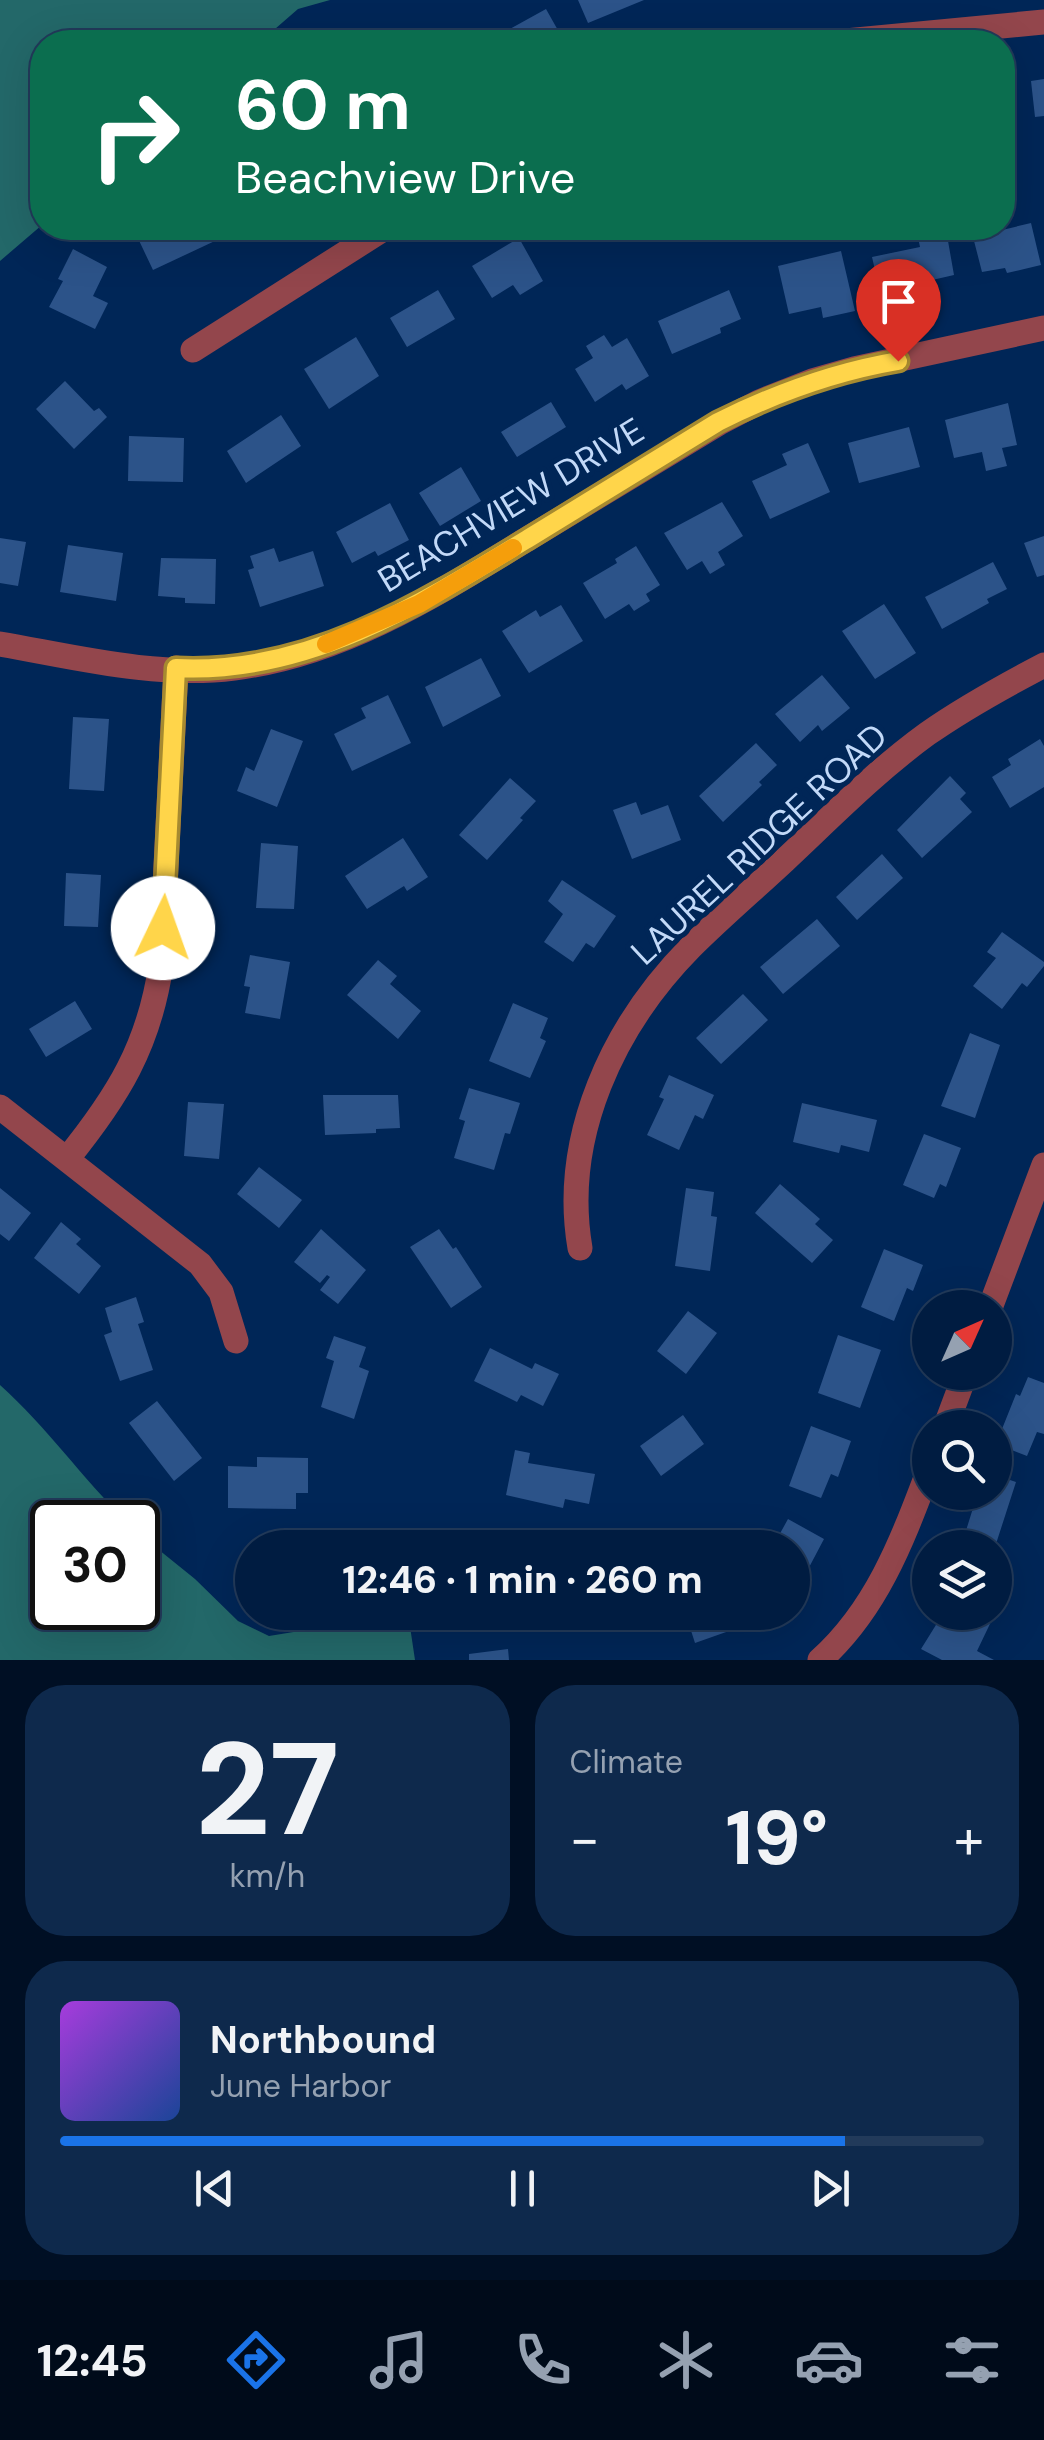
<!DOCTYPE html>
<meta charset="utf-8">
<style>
body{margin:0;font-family:"DM Sans",sans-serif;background:#0e294c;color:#f1f3f6;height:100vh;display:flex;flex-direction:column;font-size:38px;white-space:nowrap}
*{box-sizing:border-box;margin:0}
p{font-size:32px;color:#95a1b1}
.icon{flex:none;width:55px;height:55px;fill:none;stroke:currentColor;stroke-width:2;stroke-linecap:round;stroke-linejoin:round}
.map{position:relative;height:1660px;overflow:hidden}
.drawer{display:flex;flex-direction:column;gap:25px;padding:25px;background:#000f24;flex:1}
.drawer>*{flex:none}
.banner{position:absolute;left:30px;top:30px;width:985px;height:210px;border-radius:40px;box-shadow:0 10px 40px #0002,0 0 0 2px #223a5a;background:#0b6e4f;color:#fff;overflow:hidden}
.needle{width:65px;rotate:45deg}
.tools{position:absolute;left:912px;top:1290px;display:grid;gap:20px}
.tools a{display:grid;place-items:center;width:100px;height:100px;border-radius:50%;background:#001c41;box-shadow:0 10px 40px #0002,0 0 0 2px #223a5a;font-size:50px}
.speed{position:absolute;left:30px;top:1500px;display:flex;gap:20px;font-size:50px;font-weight:700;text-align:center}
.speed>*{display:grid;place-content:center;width:130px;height:130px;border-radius:50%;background:#001c41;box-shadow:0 10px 40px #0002,0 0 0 2px #223a5a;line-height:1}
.speed .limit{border:5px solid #111;border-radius:15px;background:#fff;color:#111}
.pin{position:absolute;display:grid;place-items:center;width:85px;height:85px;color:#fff;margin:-102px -42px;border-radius:50% 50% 50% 0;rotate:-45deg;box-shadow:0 0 10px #0007}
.pin .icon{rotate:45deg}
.me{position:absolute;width:110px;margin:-55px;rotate:3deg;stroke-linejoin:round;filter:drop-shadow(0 0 8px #0008)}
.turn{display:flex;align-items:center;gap:35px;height:210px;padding:0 40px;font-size:45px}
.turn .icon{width:130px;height:130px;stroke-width:2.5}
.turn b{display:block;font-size:70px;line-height:85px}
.big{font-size:75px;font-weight:800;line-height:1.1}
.drawer .tile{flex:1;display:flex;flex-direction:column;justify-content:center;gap:15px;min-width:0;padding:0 35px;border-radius:40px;background:#0e294c}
.drawer .dial{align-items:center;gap:0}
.dial b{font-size:130px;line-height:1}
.song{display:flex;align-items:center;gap:30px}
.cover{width:120px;height:120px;border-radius:15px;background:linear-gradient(135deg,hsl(280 70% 55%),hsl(220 70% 35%))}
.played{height:10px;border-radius:5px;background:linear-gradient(90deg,#1a73e8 85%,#223a5a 85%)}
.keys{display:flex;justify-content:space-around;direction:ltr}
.heat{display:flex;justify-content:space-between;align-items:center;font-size:55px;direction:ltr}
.drawer .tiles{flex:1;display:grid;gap:25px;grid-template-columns:1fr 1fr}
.tile:last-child{grid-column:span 2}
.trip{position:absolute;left:235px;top:1530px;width:575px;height:100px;border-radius:50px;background:#001c41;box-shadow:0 10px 40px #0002,0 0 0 2px #223a5a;font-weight:800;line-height:100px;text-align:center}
.tabs{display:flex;height:160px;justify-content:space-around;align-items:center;background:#000b1a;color:#95a1b1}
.tabs .icon{width:70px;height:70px}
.tabs .active{color:#1a73e8}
.tabs b{font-size:45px;color:#f1f3f6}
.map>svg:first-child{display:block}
</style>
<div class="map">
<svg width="1044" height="1660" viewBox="0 0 1044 1660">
<rect width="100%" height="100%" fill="#002657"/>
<!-- water -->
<path fill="#236869" d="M 0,0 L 330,0 L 298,9 L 260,42 L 42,42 L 42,225 L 0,261 Z
M 0,1385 C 47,1427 82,1478 127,1522 L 52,1522 L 52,1608 L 138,1608 L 138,1533 L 195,1579 L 238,1621 L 269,1636 L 324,1627 L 341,1613 L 408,1613 L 415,1660 L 0,1660 Z"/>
<!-- building -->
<path fill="#2c5389" d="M 578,0 L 644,0 L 588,23 Z
M 546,9 L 564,41 L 561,42 L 486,42 Z
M 1044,79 L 1044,116 L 1035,117 L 1031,81 Z
M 1031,223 L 1041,265 L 1007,273 L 1005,268 L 982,272 L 973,237 Z
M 139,228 L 211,228 L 217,240 L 153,270 L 134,230 Z
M 916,228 L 940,228 L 944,242 L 948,241 L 954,275 L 880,292 L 872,257 L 920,247 Z
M 519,238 L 543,281 L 520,295 L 513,285 L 492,298 L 472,266 Z
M 73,249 L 107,267 L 93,296 L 108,303 L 95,329 L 49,307 L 63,281 L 58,279 Z
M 841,251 L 855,311 L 823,318 L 821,307 L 789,314 L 778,266 Z
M 438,290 L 455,319 L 407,347 L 390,318 Z
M 729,290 L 741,319 L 720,328 L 721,333 L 672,354 L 658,321 Z
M 604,335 L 612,347 L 627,338 L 649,376 L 626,390 L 622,384 L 595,402 L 575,369 L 593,358 L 586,346 Z
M 356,337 L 379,376 L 329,409 L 304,369 Z
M 65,381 L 94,411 L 99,408 L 107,417 L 74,449 L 36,409 Z
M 551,402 L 566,427 L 517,457 L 501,432 Z
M 1008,403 L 1017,445 L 1002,448 L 1007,466 L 986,471 L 982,452 L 954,458 L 945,420 Z
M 281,415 L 301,446 L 246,483 L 227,451 Z
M 909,427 L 920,467 L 859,483 L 848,443 Z
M 129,436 L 184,438 L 183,482 L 128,481 Z
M 808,443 L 830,492 L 770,519 L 752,481 L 787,465 L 782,454 Z
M 461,467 L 481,501 L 440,526 L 419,493 Z
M 722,502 L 743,536 L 718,552 L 725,565 L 710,574 L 702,561 L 687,570 L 664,533 Z
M 390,503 L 409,540 L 378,556 L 375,551 L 352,563 L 336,532 Z
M 1044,536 L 1044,575 L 1037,577 L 1024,543 Z
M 0,538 L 26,542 L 18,586 L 0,583 Z
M 68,545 L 123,553 L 116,601 L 60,592 Z
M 636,546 L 660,585 L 646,594 L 650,601 L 634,611 L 629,604 L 605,619 L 583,583 L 617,563 L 615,559 Z
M 274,548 L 279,562 L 313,551 L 324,586 L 260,607 L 248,570 L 254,568 L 250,556 Z
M 161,558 L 216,559 L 215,604 L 185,603 L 185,598 L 158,596 Z
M 993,562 L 1007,589 L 987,599 L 989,603 L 942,629 L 925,597 Z
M 884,604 L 916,653 L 875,679 L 842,631 Z
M 561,605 L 583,641 L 529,673 L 502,631 L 536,610 L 540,617 Z
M 481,658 L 501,696 L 443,727 L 425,687 Z
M 822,675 L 850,708 L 822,731 L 818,725 L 800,742 L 775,714 Z
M 388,695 L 411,743 L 352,771 L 334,734 L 366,718 L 361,708 Z
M 73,717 L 109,719 L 104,791 L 69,789 Z
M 271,729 L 303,741 L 277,807 L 237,791 L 246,767 L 254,771 Z
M 1040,739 L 1044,746 L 1044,787 L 1010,808 L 992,777 L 1011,765 L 1008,759 Z
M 756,743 L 777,765 L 759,782 L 762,785 L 723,822 L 699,796 Z
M 950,776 L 966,793 L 960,799 L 972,812 L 922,858 L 897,830 Z
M 510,778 L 536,801 L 520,818 L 523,820 L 487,860 L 459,835 Z
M 636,802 L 641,815 L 668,805 L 681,840 L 632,859 L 613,810 Z
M 403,838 L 428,877 L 407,891 L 404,886 L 367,909 L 345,876 Z
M 261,843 L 298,846 L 294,909 L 256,908 Z
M 882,854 L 903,878 L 857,920 L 836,897 Z
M 66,873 L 101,875 L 98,927 L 64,926 Z
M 562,880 L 616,916 L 594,948 L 586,943 L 573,962 L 544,942 L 563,914 L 548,901 Z
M 817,919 L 840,946 L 783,994 L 760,967 Z
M 1002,932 L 1044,962 L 1044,966 L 1027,987 L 1022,983 L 1002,1009 L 973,986 L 996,958 L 987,952 Z
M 250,955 L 290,962 L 280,1019 L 245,1013 L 250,987 L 244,986 Z
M 378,960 L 397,976 L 390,984 L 421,1011 L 398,1039 L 347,995 Z
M 743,994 L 768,1020 L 721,1064 L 696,1038 Z
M 75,1001 L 92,1029 L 46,1057 L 29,1029 Z
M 513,1003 L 548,1018 L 540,1038 L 546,1041 L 530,1078 L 489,1061 Z
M 970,1033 L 1000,1045 L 975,1118 L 941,1106 Z
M 669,1075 L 714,1095 L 703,1119 L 695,1115 L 679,1150 L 647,1135 L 664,1099 L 659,1097 Z
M 469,1088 L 520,1103 L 510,1134 L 505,1133 L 494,1170 L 454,1158 L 465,1121 L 459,1119 Z
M 323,1095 L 398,1095 L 400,1128 L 376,1129 L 376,1133 L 325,1135 Z
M 188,1102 L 224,1104 L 219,1159 L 184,1156 Z
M 802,1103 L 877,1120 L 869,1152 L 841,1145 L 839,1153 L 793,1142 Z
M 924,1134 L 961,1148 L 946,1187 L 940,1184 L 934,1198 L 903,1185 Z
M 259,1167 L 302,1200 L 279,1228 L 237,1194 Z
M 780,1184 L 820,1219 L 815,1224 L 833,1240 L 812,1263 L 755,1213 Z
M 0,1188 L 31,1213 L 9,1241 L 0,1234 Z
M 686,1188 L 714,1192 L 711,1216 L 717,1217 L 710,1271 L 675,1266 Z
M 61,1222 L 81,1239 L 76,1244 L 101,1266 L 79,1294 L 34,1258 Z
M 321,1229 L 366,1270 L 338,1304 L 320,1290 L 330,1277 L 327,1275 L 320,1283 L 294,1262 Z
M 439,1229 L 453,1249 L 456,1247 L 482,1287 L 451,1308 L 410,1247 Z
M 884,1249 L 923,1265 L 913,1291 L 907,1288 L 894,1321 L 861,1307 Z
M 136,1297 L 144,1322 L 138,1324 L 153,1370 L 120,1381 L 104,1335 L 112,1332 L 105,1308 Z
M 688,1311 L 717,1333 L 686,1374 L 657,1351 Z
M 838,1335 L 881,1350 L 860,1408 L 818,1393 Z
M 334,1336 L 366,1347 L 359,1367 L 369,1371 L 354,1419 L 321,1407 L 334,1361 L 326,1358 Z
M 490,1348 L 532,1369 L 535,1363 L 559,1374 L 543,1406 L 521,1395 L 517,1402 L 474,1381 Z
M 1028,1377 L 1044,1383 L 1044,1434 L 1037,1432 L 1027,1456 L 996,1444 L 1016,1394 L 1020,1396 Z
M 157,1401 L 202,1458 L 174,1481 L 129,1423 Z
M 683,1415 L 704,1444 L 661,1476 L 640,1446 Z
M 811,1426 L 851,1441 L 838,1477 L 831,1474 L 821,1498 L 789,1486 Z
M 515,1450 L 530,1453 L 528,1463 L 595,1474 L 589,1504 L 565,1499 L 563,1508 L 506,1495 Z
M 257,1457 L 308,1458 L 308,1493 L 296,1493 L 296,1509 L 228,1508 L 228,1466 L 257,1467 Z
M 995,1475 L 1016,1482 L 995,1547 L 964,1537 L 978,1492 L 995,1492 Z
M 788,1519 L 824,1539 L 795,1594 L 798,1596 L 792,1607 L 792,1548 L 772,1548 Z
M 995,1603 L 999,1605 L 977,1651 L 994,1660 L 942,1660 L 921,1649 L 944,1612 L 995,1612 Z
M 464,1612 L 486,1612 L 470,1622 Z
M 685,1612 L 742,1612 L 746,1625 L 695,1643 Z
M 508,1649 L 509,1660 L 469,1660 L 469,1654 Z"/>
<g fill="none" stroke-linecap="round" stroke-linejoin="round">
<!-- street -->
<path stroke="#93464c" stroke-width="25" d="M 835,42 L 1044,22
M 193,350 L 385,228
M 0,644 C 75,657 157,678 234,668 C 341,655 434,596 524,541 C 589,502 654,462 719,423 L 759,402 L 812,381 L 854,369 L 1044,328
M 0,1107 L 200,1264 L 221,1292 L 236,1341
M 67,1159 C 118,1096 149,1046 161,965 L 176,668
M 580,1248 C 561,1137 613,1026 691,947 C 721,917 754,889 785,860 C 831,817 876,771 927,734 C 964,708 1004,686 1044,665
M 990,1308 L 1044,1165
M 945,1428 L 966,1372
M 820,1660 C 878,1608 903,1538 930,1467"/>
</g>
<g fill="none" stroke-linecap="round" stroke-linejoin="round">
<!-- route casing -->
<g stroke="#a68a30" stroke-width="25">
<path id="route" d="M 163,928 L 176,668 C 307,675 421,604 529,538 C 592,500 655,461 718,422 C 776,393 833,372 898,361"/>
</g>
<!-- route -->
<use href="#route" stroke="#ffd54a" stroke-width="18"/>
<!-- slow -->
<path stroke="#f59e0b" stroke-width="18" d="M 326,644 L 419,604 L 513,548"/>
</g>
<g text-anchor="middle" stroke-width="10" stroke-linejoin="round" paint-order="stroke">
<!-- street labels -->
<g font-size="35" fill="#c2d9f8" stroke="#002657">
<text transform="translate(511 505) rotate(-31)" y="12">BEACHVIEW DRIVE</text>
<text transform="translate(759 844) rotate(-43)" y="12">LAUREL RIDGE ROAD</text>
</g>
</g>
</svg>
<div class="tools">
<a><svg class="needle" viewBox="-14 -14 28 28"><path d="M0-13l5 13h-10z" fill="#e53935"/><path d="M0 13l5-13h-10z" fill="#95a1b1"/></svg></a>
<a><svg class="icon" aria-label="search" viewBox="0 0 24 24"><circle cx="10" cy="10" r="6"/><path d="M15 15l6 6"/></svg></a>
<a><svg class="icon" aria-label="layers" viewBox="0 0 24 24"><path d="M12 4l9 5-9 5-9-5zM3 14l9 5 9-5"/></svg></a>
</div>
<div class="speed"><div class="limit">30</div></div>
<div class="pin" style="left:898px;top:361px;background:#d93025"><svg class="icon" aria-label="arrive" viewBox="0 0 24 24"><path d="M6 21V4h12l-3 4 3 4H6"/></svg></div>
<svg class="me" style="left:163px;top:928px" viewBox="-20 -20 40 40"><circle r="19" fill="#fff"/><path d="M0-13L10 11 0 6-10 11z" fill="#ffd54a"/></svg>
<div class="trip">12:46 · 1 min · 260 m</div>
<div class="banner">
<div class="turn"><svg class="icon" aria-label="right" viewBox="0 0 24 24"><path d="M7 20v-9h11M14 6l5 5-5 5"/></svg><div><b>60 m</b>Beachview Drive</div></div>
</div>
</div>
<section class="drawer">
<div class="tiles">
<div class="tile dial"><b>27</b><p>km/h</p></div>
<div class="tile"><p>Climate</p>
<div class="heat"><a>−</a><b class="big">19°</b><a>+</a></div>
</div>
<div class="tile">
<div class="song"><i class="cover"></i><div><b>Northbound</b><p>June Harbor</p></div></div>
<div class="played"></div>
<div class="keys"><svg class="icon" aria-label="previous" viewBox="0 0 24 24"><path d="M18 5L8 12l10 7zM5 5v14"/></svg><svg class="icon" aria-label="pause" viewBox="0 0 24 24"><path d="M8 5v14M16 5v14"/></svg><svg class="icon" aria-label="next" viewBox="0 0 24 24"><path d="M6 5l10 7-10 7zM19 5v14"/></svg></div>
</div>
</div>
</section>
<nav class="tabs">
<b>12:45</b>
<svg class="icon active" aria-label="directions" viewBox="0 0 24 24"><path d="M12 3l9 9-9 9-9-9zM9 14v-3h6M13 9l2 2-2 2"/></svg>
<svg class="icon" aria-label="music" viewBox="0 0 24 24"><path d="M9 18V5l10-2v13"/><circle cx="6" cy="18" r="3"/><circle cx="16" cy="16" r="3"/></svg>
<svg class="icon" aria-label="phone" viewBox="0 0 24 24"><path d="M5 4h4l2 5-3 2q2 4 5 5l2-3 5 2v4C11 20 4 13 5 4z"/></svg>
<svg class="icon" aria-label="climate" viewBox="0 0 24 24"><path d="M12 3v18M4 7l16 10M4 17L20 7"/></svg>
<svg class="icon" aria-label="car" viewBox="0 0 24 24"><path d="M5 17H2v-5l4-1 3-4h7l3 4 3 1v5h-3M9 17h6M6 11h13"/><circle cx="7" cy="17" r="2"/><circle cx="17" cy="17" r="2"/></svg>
<svg class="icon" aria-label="filters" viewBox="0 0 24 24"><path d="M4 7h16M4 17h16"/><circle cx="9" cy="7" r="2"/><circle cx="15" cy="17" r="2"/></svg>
</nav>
